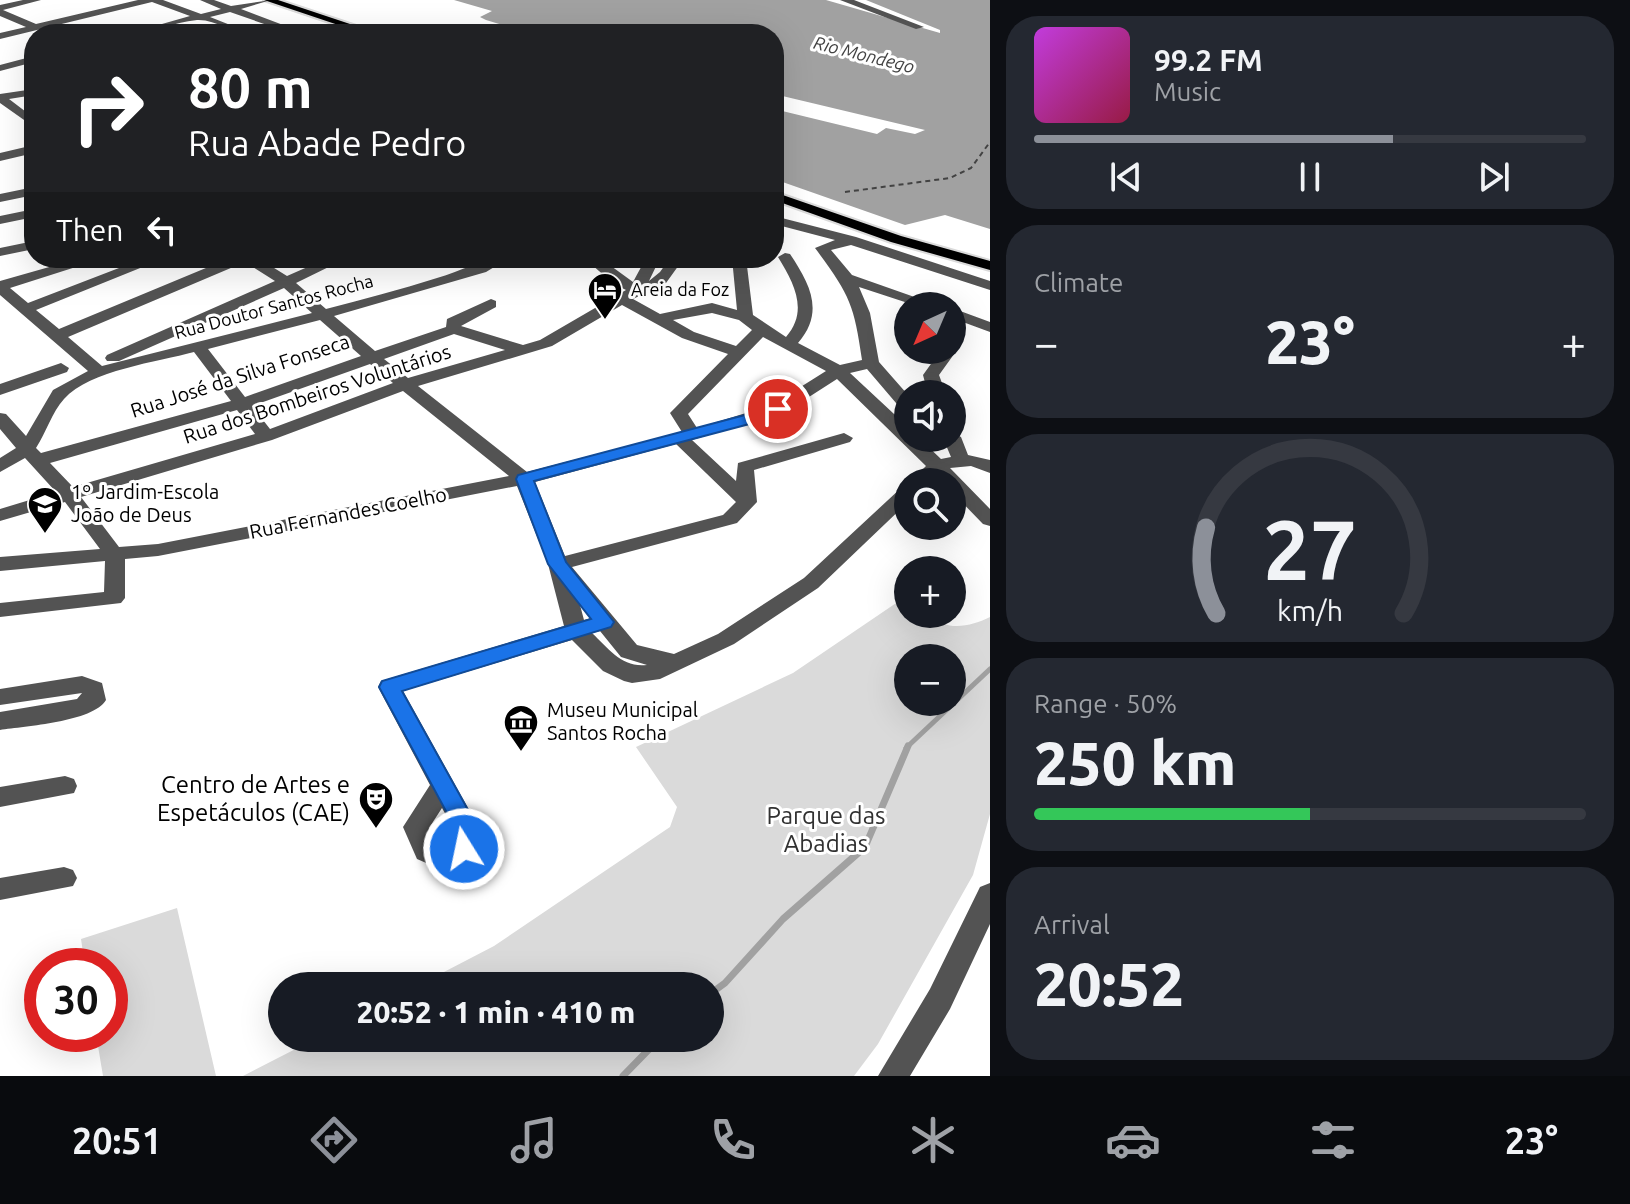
<!DOCTYPE html>
<meta charset="utf-8">
<style>
body{margin:0;font-family:Ubuntu,sans-serif;background:#242831;color:#f1f3f6;height:100vh;display:flex;flex-direction:column;font-size:30px;white-space:nowrap}
*{box-sizing:border-box;margin:0}
p{font-size:26px;color:#9ea1a6}
.icon{flex:none;width:44px;height:44px;fill:none;stroke:currentColor;stroke-width:2;stroke-linecap:round;stroke-linejoin:round}
.map{position:relative;flex:1;overflow:hidden}
.details{display:flex;flex-direction:column;gap:16px;padding:16px;background:#0d0f14;width:640px}
.details>*{flex:none}
.top-card{position:absolute;left:24px;top:24px;width:760px;height:244px;border-radius:32px;box-shadow:0 8px 32px #0002;background:#202124;color:#fff;overflow:hidden}
.needle{width:52px;rotate:224deg}
.tools{position:absolute;left:894px;top:292px;display:grid;gap:16px}
.tools a{display:grid;place-items:center;width:72px;height:72px;border-radius:50%;background:#171b24;box-shadow:0 8px 32px #0002;font-size:40px}
.speed{position:absolute;left:24px;top:948px;display:flex;gap:16px;font-size:40px;font-weight:700;text-align:center}
.speed>*{display:grid;place-content:center;width:104px;height:104px;border-radius:50%;background:#171b24;box-shadow:0 8px 32px #0002;line-height:1}
.speed .limit{border:12px solid #d22;background:#fff;color:#111}
.pin{position:absolute;display:grid;place-items:center;width:68px;height:68px;color:#fff;margin:-34px;border:4px solid #fff;border-radius:50%;box-shadow:0 2px 8px #0007}
.me{position:absolute;width:88px;margin:-44px;rotate:350deg;stroke-linejoin:round;filter:drop-shadow(0 0 6px #0008)}
.turn{display:flex;align-items:center;gap:28px;height:168px;padding:0 32px;font-size:36px}
.turn .icon{width:104px;height:104px;stroke-width:2.5}
.turn b{display:block;font-size:56px;line-height:68px}
.then{display:flex;align-items:center;height:76px;padding:0 32px;background:#0003;gap:16px;font-size:30px}
.big{font-size:60px;font-weight:800;line-height:1.1}
.details .tile{flex:1;display:flex;flex-direction:column;justify-content:center;gap:12px;min-width:0;padding:0 28px;border-radius:32px;background:#242831}
.details .dial{align-items:center;gap:0}
.dial svg{height:208px;overflow:visible;fill:none;stroke:#363941;stroke-width:7;stroke-linecap:round;text-anchor:middle}
.dial text{fill:#f1f3f6;stroke:none}
.song{display:flex;align-items:center;gap:24px}
.cover{width:96px;height:96px;border-radius:12px;background:linear-gradient(135deg,hsl(290 70% 55%),hsl(340 70% 35%))}
.played{height:8px;border-radius:4px;background:linear-gradient(90deg,#8c9099 65%,#363941 65%)}
.keys{display:flex;justify-content:space-around;direction:ltr}
.heat{display:flex;justify-content:space-between;align-items:center;font-size:44px;direction:ltr}
.charge{height:12px;border-radius:6px;background:linear-gradient(90deg,#34c759 50%,#363941 0)}
.trip{position:absolute;left:268px;top:972px;width:456px;height:80px;border-radius:40px;background:#171b24;box-shadow:0 8px 32px #0002;font-weight:800;line-height:80px;text-align:center}
.tab-bar{display:flex;height:128px;justify-content:space-around;align-items:center;background:#090b0e;color:#9ea1a6}
.tab-bar .icon{width:56px;height:56px}
.tab-bar .on{color:#8c9099}
.tab-bar b{font-size:36px;color:#f1f3f6}
main{display:flex;flex:1;min-height:0}
.map>svg:first-child{display:block}
</style>
<main>
<div class="map">
<svg width="990" height="1076" viewBox="0 0 990 1076">
<rect width="100%" height="100%" fill="#fff"/>
<!-- green -->
<path fill="#dadada" fill-rule="evenodd" d="M 908,595 L 908,614 L 931,614 C 945,633 972,626 990,617 L 990,814 L 973,875 L 878,1044 L 854,1076 L 243,1076 L 317,1038 L 710,1038 L 710,986 L 417,986 L 494,946 L 670,827 L 677,807 L 636,747 L 793,673 ZM 908,658 L 952,658 L 952,702 L 908,702 Z
M 177,908 L 216,1076 L 103,1076 L 96,1034 L 110,1034 L 110,966 L 85,966 L 81,939 Z"/>
<!-- water -->
<path fill="#a1a1a1" d="M 454,0 L 826,0 L 940,33 L 940,30 L 866,0 L 990,0 L 990,229 L 945,215 L 905,225 L 774,179 L 774,109 L 877,134 L 886,128 L 915,134 L 925,130 L 774,94 L 774,34 L 532,34 L 486,20 L 480,17 L 492,11 Z"/>
<g fill="none" stroke-linecap="round" stroke-linejoin="round">
<!-- stream-far1 -->
<path stroke="#a1a1a1" stroke-width="5" d="M 906,748 L 990,669"/>
<!-- stream -->
<path stroke="#a1a1a1" stroke-width="7" d="M 710,994 L 725,983 L 783,919 L 865,847 L 908,746
M 623,1076 L 660,1038"/>
<!-- ferry -->
<path stroke="#424242" stroke-width="2" stroke-dasharray="5 4" stroke-linecap="butt" d="M 845,192 L 950,178 L 971,168 L 990,142"/>
<!-- major casing -->
<g stroke="#dbdbdb" stroke-width="4">
<path id="major" d="M 264,0 L 278,0 L 380,34 L 365,34 Z
M 774,192 L 901,236 L 990,261 L 990,270 L 891,242 L 774,200 Z"/>
</g>
<!-- minor -->
<path fill="#535353" fill-rule="evenodd" d="M 23,0 L 41,0 L 3,10 L 36,24 L 138,0 L 163,0 L 201,14 L 221,9 L 200,0 L 214,0 L 231,6 L 271,0 L 241,9 L 307,34 L 293,34 L 230,12 L 210,17 L 253,34 C 234,34 215,19 197,20 C 173,22 152,34 127,34 L 190,16 L 152,2 L 0,39 L 0,33 L 26,27 L 0,16 L 0,5 Z
M 840,0 L 854,0 L 924,27 L 916,29 Z
M 34,56 L 34,62 L 0,71 L 0,65 Z
M 34,89 L 34,95 L 9,99 L 34,118 L 34,127 L 0,103 L 0,94 Z
M 34,145 L 34,153 L 0,161 L 0,153 Z
M 34,187 L 34,195 L 0,202 L 0,194 Z
M 34,209 L 34,217 L 0,224 L 0,216 Z
M 774,216 L 856,237 L 990,281 L 990,290 L 851,245 L 831,250 L 852,275 L 940,306 L 917,306 L 859,287 L 870,313 L 879,362 L 908,395 L 908,411 L 902,410 L 867,369 L 850,373 L 908,427 L 908,438 L 919,438 L 941,459 L 951,457 L 943,438 L 952,438 L 952,432 L 961,437 L 968,455 L 990,460 L 990,473 L 971,466 L 950,468 L 990,509 L 990,526 L 983,524 L 952,492 L 952,482 L 942,482 L 936,476 L 930,482 L 910,482 L 926,466 L 837,379 L 784,413 L 692,440 L 736,481 L 738,463 L 844,433 L 853,438 L 850,442 L 754,470 L 757,502 L 737,523 L 572,567 L 637,645 L 674,654 L 718,634 L 804,578 L 901,488 L 908,486 L 908,502 L 818,588 L 734,644 L 660,679 L 632,683 L 624,681 L 603,671 L 572,640 L 403,691 L 478,826 L 477,849 L 473,857 L 440,869 L 417,859 L 403,827 L 430,785 L 378,687 L 381,681 L 564,626 L 548,564 L 517,486 L 158,556 L 125,559 L 125,598 L 121,603 L 0,617 L 0,603 L 104,592 L 105,561 L 0,571 L 0,557 L 100,549 L 65,502 L 0,521 L 0,509 L 56,492 L 25,458 L 0,472 L 0,458 L 16,448 L 0,429 L 0,413 L 6,414 L 26,436 L 53,390 L 88,371 L 0,295 L 0,281 L 81,258 L 104,258 L 10,288 L 28,303 L 145,258 L 165,258 L 36,310 L 59,329 L 230,258 L 258,258 L 287,276 L 328,258 L 347,258 L 296,283 L 326,309 C 363,299 400,290 437,278 C 461,271 484,258 509,258 L 486,272 L 334,316 L 375,351 L 446,327 L 447,319 L 491,299 L 496,301 L 496,307 L 461,326 L 523,345 L 540,340 L 626,290 L 614,284 L 584,258 L 600,258 L 633,282 L 646,258 L 660,258 L 649,281 L 660,272 L 670,258 L 684,258 L 666,283 L 633,299 L 660,314 L 712,303 L 737,310 L 732,258 L 746,258 L 753,315 L 786,337 C 809,311 794,283 778,257 L 785,253 L 790,254 C 810,284 825,312 798,343 L 840,365 L 862,360 C 854,303 849,294 815,248 L 835,240 L 774,224 ZM 245,262 L 275,281 L 107,355 L 105,358 L 107,361 L 119,361 L 284,288 L 312,313 L 102,366 L 68,337 ZM 622,305 L 682,338 L 728,354 L 670,413 L 682,432 L 527,472 L 418,386 L 552,346 ZM 712,313 L 739,320 L 752,330 L 736,346 L 694,332 L 673,320 ZM 320,320 L 361,356 L 245,397 L 208,349 ZM 454,334 L 505,350 L 408,378 L 384,359 ZM 763,337 L 826,371 L 772,405 L 697,428 L 688,414 ZM 194,352 L 231,401 L 41,453 L 36,448 C 46,433 52,412 64,399 C 90,370 158,362 194,352 ZM 370,364 L 393,383 L 270,429 L 252,406 ZM 403,391 L 509,476 L 158,544 L 119,547 L 81,497 L 272,440 ZM 237,410 L 255,434 L 73,487 L 50,463 ZM 676,444 L 736,502 L 723,515 L 565,556 L 535,482 ZM 580,605 L 591,618 L 584,620 ZM 600,631 L 621,657 L 647,665 C 622,668 609,649 592,633 ZM 442,808 L 452,826 L 451,843 L 441,846 L 436,844 L 429,828 Z
M 34,241 L 34,249 L 0,256 L 0,248 Z
M 952,308 L 990,322 L 990,332 L 952,318 Z
M 952,346 L 957,350 L 939,375 L 946,394 L 928,394 L 923,375 L 941,350 L 952,350 Z
M 61,363 L 69,368 L 67,372 L 0,395 L 0,384 Z
M 82,676 L 102,683 L 106,700 C 93,722 25,726 0,730 L 0,712 L 77,699 L 82,693 L 0,705 L 0,689 Z
M 65,776 L 74,779 L 77,786 L 74,793 L 0,807 L 0,787 Z
M 64,867 L 73,870 L 77,878 L 73,886 L 0,900 L 0,878 Z
M 990,883 L 990,924 L 950,1009 L 910,1076 L 878,1076 L 930,989 L 980,887 Z"/>
<!-- major -->
<use href="#major" fill="#000" fill-rule="evenodd"/>
</g>
<!-- route -->
<path fill="#1a73e8" stroke="#114b97" stroke-width="2" d="M 778,404 L 783,405 L 783,412 L 757,422 L 534,481 L 566,562 L 614,622 L 611,627 L 402,691 L 477,826 L 472,856 L 464,859 L 456,856 L 452,849 L 454,826 L 379,687 L 382,681 L 591,619 L 548,564 L 516,479 L 518,475 L 745,415 Z"/>
<!-- icons -->
<defs>
<g id="hotel-pin" transform="scale(1.8)"><path d="M0 17L-7.5 6A9.5 9.5 0 1 1 7.5 6Z" fill="#000" stroke="#fff"/><path d="M-6-4.5h1.5V1H6V5H4.5V3h-9V5H-6ZM-4 0a1.8 1.8 0 1 1 3.6 0ZM.5 0V-2.5h3Q6-2.5 6 0Z" fill="#fff"/></g>
<g id="school-pin" transform="scale(1.8)"><path d="M0 17L-7.5 6A9.5 9.5 0 1 1 7.5 6Z" fill="#000" stroke="#fff"/><path d="M0-5L7-2L0 1L-7-2ZM-4 1L0 2.5L4 1V4Q0 6-4 4Z" fill="#fff"/></g>
<g id="museum-pin" transform="scale(1.8)"><path d="M0 17L-7.5 6A9.5 9.5 0 1 1 7.5 6Z" fill="#000" stroke="#fff"/><path d="M0-6L6-3V-2H-6V-3ZM-5-1h2V3h-2ZM-1-1h2V3h-2ZM3-1h2V3H3ZM-6 4H6V6H-6Z" fill="#fff"/></g>
<g id="theatre-pin" transform="scale(1.8)"><path d="M0 17L-7.5 6A9.5 9.5 0 1 1 7.5 6Z" fill="#000" stroke="#fff"/><path d="M-5-5.5Q0-4 5-5.5V0Q5 5 0 6Q-5 5-5 0ZM-3.3-2.5H-1v1.5H-3.3ZM1-2.5H3.3v1.5H1ZM-2.8 1Q0 5.5 2.8 1Z" fill="#fff"/></g>
</defs>
<g fill-rule="evenodd">
<use href="#hotel-pin" x="605" y="290"/>
<use href="#school-pin" x="45" y="504"/>
<use href="#museum-pin" x="521" y="722"/>
<use href="#theatre-pin" x="376" y="799"/>
</g>
<g text-anchor="middle" stroke-width="6" stroke-linejoin="round" paint-order="stroke">
<!-- far-water labels -->
<g font-size="18" font-style="italic" fill="#424242" stroke="#fff">
<text transform="translate(864 55) rotate(14)" y="6">Rio Mondego</text>
</g>
<!-- far-poi labels -->
<g font-size="18" fill="#000" stroke="#fff" text-anchor="start">
<text x="631" y="296">Areia da Foz</text>
</g>
<!-- far-street labels -->
<g font-size="18" fill="#000" stroke="#fff">
<text transform="translate(274 307) rotate(-15)" y="6">Rua Doutor Santos Rocha</text>
</g>
<!-- street labels -->
<g font-size="20" fill="#000" stroke="#fff">
<text transform="translate(240 376) rotate(-18)" y="7">Rua José da Silva Fonseca</text>
<text transform="translate(317 394) rotate(-18)" y="7">Rua dos Bombeiros Voluntários</text>
<text transform="translate(348 513) rotate(-11)" y="7">Rua Fernandes Coelho</text>
</g>
<!-- poi labels -->
<g font-size="20" fill="#000" stroke="#fff" text-anchor="start">
<text x="71" y="499">1º Jardim-Escola<tspan x="71" dy="23">João de Deus</tspan></text>
<text x="547" y="717">Museu Municipal<tspan x="547" dy="23">Santos Rocha</tspan></text>
</g>
<!-- near-poi labels -->
<g font-size="24" fill="#000" stroke="#fff" text-anchor="end">
<text x="350" y="793">Centro de Artes e<tspan x="350" dy="28">Espetáculos (CAE)</tspan></text>
</g>
<!-- near-park labels -->
<g font-size="24" fill="#313131" stroke="#fff">
<text x="826" y="824">Parque das<tspan x="826" dy="28">Abadias</tspan></text>
</g>
</g>
</svg>
<div class="tools">
<a><svg class="needle" viewBox="-14 -14 28 28"><path d="M0-13l5 13h-10z" fill="#e53935"/><path d="M0 13l5-13h-10z" fill="#9ea1a6"/></svg></a>
<a><svg class="icon" aria-label="sound" viewBox="0 0 24 24"><path d="M4 9h4l5-4v14l-5-4H4zM17 9q2 3 0 6"/></svg></a>
<a><svg class="icon" aria-label="search" viewBox="0 0 24 24"><circle cx="10" cy="10" r="6"/><path d="M15 15l6 6"/></svg></a>
<a>+</a>
<a>−</a>
</div>
<div class="speed"><div class="limit">30</div></div>
<div class="pin" style="left:778px;top:409px;background:#d93025"><svg class="icon" aria-label="arrive" viewBox="0 0 24 24"><path d="M6 21V4h12l-3 4 3 4H6"/></svg></div>
<svg class="me" style="left:464px;top:849px" viewBox="-20 -20 40 40"><circle r="17" fill="#1a73e8" stroke="#fff" stroke-width="3"/><path d="M0-11L8 9 0 5-8 9z" fill="#fff"/></svg>
<div class="trip">20:52 · 1 min · 410 m</div>
<div class="top-card">
<div class="turn"><svg class="icon" aria-label="right" viewBox="0 0 24 24"><path d="M7 20v-9h11M14 6l5 5-5 5"/></svg><div><b>80 m</b>Rua Abade Pedro</div></div>
<div class="then">Then<svg class="icon" aria-label="left" viewBox="0 0 24 24"><path d="M17 20v-9H6M10 6l-5 5 5 5"/></svg></div>
</div>
</div>
<section class="details">
<div class="tile">
<div class="song"><i class="cover"></i><div><b>99.2 FM</b><p>Music</p></div></div>
<div class="played"></div>
<div class="keys"><svg class="icon" aria-label="previous" viewBox="0 0 24 24"><path d="M18 5L8 12l10 7zM5 5v14"/></svg><svg class="icon" aria-label="pause" viewBox="0 0 24 24"><path d="M8 5v14M16 5v14"/></svg><svg class="icon" aria-label="next" viewBox="0 0 24 24"><path d="M6 5l10 7-10 7zM19 5v14"/></svg></div>
</div>
<div class="tile"><p>Climate</p>
<div class="heat"><a>−</a><b class="big">23°</b><a>+</a></div>
</div>
<div class="tile dial"><svg viewBox="0 0 100 80">
<path d="M14 69A42 42 0 1 1 86 69"/>
<path d="M14 69A42 42 0 0 1 10 36" stroke="#8c9099"/>
<text x="50" y="56" font-size="32" font-weight="700">27</text>
<text x="50" y="72" font-size="11">km/h</text>
</svg></div>
<div class="tile"><p>Range · 50%</p><b class="big">250 km</b><div class="charge"></div></div>
<div class="tile"><p>Arrival</p><b class="big">20:52</b></div>
</section>
</main>
<nav class="tab-bar">
<b>20:51</b>
<svg class="icon on" aria-label="directions" viewBox="0 0 24 24"><path d="M12 3l9 9-9 9-9-9zM9 14v-3h6M13 9l2 2-2 2"/></svg>
<svg class="icon" aria-label="music" viewBox="0 0 24 24"><path d="M9 18V5l10-2v13"/><circle cx="6" cy="18" r="3"/><circle cx="16" cy="16" r="3"/></svg>
<svg class="icon" aria-label="phone" viewBox="0 0 24 24"><path d="M5 4h4l2 5-3 2q2 4 5 5l2-3 5 2v4C11 20 4 13 5 4z"/></svg>
<svg class="icon" aria-label="climate" viewBox="0 0 24 24"><path d="M12 3v18M4 7l16 10M4 17L20 7"/></svg>
<svg class="icon" aria-label="car" viewBox="0 0 24 24"><path d="M5 17H2v-5l4-1 3-4h7l3 4 3 1v5h-3M9 17h6M6 11h13"/><circle cx="7" cy="17" r="2"/><circle cx="17" cy="17" r="2"/></svg>
<svg class="icon" aria-label="filters" viewBox="0 0 24 24"><path d="M4 7h16M4 17h16"/><circle cx="9" cy="7" r="2"/><circle cx="15" cy="17" r="2"/></svg>
<b>23°</b>
</nav>
